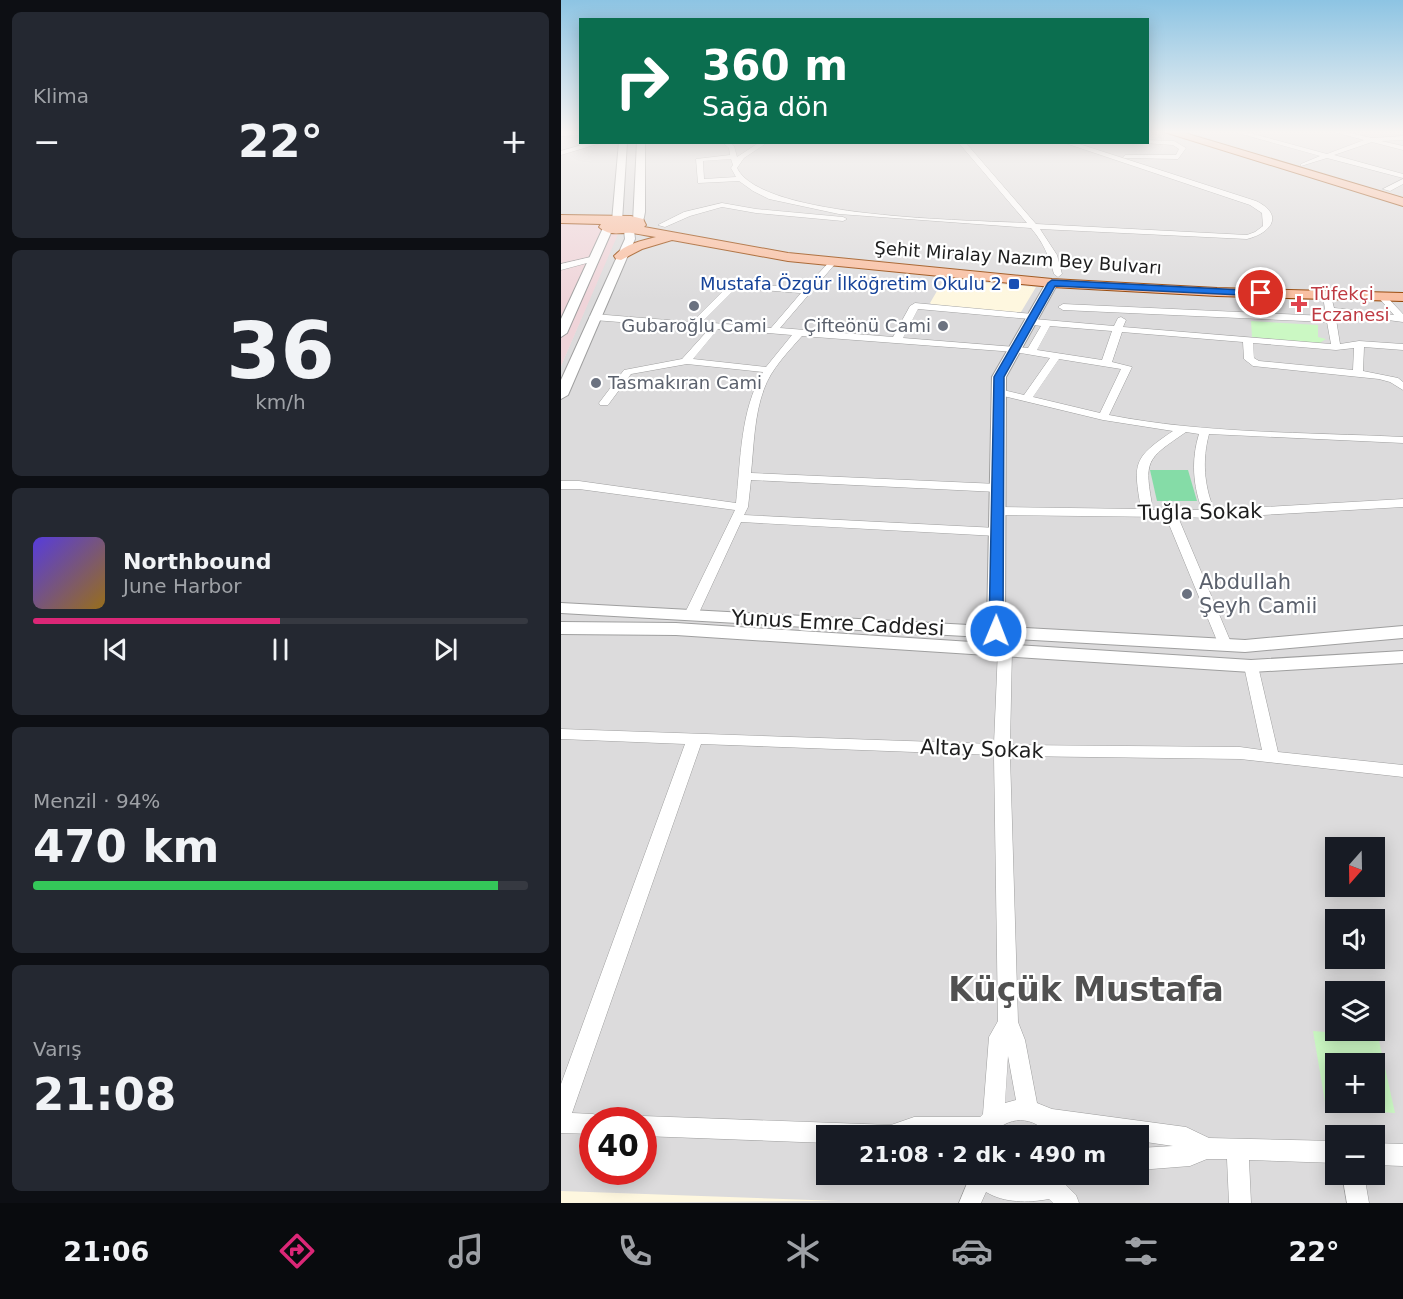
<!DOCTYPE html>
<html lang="tr">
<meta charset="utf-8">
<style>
body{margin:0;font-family:"DejaVu Sans",sans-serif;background:#242831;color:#f1f3f6;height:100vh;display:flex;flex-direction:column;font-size:22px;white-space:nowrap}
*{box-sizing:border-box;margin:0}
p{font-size:20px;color:#9ea1a6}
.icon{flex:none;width:33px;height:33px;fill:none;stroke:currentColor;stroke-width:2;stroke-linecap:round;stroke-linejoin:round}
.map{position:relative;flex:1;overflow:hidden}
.drawer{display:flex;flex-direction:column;gap:12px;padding:12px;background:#0d0f14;width:561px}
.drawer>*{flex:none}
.guide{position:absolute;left:18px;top:18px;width:570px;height:126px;border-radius:0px;box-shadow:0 3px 15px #0003;background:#0b6e4f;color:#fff;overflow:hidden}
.needle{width:39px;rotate:200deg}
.fabs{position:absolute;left:764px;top:837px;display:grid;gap:12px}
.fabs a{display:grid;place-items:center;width:60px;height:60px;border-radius:0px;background:#171b24;box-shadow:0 3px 15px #0003;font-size:30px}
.speed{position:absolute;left:18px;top:1107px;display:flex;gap:12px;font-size:30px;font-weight:700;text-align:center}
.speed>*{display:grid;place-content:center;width:78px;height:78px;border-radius:50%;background:#171b24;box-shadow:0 3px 15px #0003;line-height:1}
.speed .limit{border:9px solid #d22;background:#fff;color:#111}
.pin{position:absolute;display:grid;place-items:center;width:51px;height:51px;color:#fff;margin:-26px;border:3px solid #fff;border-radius:50%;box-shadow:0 2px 6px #0007}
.me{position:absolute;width:66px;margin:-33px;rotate:1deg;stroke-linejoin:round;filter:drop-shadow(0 0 4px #0008)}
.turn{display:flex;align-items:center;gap:21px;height:126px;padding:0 24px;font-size:27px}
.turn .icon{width:78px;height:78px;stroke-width:2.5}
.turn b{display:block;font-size:42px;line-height:51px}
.big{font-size:45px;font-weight:600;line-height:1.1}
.drawer .card{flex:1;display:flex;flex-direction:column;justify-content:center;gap:9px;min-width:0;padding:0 21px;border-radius:9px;background:#242831}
.drawer .dial{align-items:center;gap:0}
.dial b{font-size:78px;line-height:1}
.song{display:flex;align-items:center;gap:18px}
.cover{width:72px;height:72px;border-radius:9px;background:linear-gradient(135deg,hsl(250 70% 55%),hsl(40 70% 35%))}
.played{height:6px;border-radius:3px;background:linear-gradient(90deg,#db2777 50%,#363941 50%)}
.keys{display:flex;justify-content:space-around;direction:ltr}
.heat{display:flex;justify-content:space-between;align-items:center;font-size:33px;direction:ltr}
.charge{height:9px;border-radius:4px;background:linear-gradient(90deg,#34c759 94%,#363941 0)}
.trip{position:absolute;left:255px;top:1125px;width:333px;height:60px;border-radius:0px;background:#171b24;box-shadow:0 3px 15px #0003;font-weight:600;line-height:60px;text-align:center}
.tabs{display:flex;height:96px;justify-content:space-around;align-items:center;background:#090b0e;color:#9ea1a6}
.tabs .icon{width:42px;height:42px}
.tabs .current{color:#db2777}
.tabs b{font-size:27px;color:#f1f3f6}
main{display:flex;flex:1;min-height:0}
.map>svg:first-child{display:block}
</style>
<main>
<section class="drawer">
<div class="card"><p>Klima</p>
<div class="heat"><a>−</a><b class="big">22°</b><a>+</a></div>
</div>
<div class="card dial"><b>36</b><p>km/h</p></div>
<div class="card">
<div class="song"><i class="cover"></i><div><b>Northbound</b><p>June Harbor</p></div></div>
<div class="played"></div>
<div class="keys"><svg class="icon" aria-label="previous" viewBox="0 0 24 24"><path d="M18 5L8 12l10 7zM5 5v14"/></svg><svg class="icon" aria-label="pause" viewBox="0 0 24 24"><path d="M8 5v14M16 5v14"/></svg><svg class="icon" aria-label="next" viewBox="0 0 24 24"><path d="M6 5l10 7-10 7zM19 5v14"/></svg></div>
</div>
<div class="card"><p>Menzil · 94%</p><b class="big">470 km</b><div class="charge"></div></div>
<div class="card"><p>Varış</p><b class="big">21:08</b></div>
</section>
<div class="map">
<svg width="842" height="1203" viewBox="0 0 842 1203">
<rect width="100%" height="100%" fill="#efe9e5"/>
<!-- residential -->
<path fill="#dcdbdc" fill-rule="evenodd" d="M 0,131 L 19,131 L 20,142 L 586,142 L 587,131 L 842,131 L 842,1203 L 0,1203 L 0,366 L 60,225 L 0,222 ZM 774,848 L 813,848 L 813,886 L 774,886 ZM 774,920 L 813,920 L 813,958 L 774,958 ZM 774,992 L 813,992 L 813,1030 L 774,1030 ZM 774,1064 L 813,1064 L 813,1102 L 774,1102 ZM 32,1120 L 82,1120 L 82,1172 L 32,1172 ZM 266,1136 L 578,1136 L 578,1174 L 266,1174 ZM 774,1136 L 813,1136 L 813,1174 L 774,1174 Z"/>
<!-- commercial -->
<path fill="#efd4d9" d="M 0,222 L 61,225 L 0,366 Z"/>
<!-- education -->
<path fill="#fef7df" d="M 383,279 L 475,287 L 460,312 L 454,313 L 373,306 L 369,303 Z
M 0,1191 L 278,1201 L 0,1203 Z"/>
<!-- park -->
<path fill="#cbf8c3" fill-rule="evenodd" d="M 690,321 L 757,325 L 757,337 L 765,339 L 757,344 L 691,337 Z
M 752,1031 L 817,1036 L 834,1113 L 765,1108 ZM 774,1064 L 813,1064 L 813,1102 L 774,1102 Z"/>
<!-- pitch -->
<path fill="#85dca7" d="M 589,470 L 627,470 L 636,501 L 596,501 Z"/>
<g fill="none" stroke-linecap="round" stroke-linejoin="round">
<!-- minor casing -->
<g stroke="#9f9f9f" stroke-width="1">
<path id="minor" d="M 20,131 L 20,135 L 0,136 L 0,132 Z
M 670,131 L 681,131 L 766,154 L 803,140 L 769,131 L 780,131 L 811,138 L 842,136 L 842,140 L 820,141 L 842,146 L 842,150 L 811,142 L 773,155 L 842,174 L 842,178 L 766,158 L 740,166 L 740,164 L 759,156 Z
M 586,140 L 613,141 L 625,148 L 617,159 L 562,158 L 564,155 L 615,155 L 618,149 L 612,145 L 584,143 Z
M 31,142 L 43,142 L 0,155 L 0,151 Z
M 161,142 L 169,142 L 173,146 L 176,157 L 199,142 L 207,142 L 183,158 L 176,168 C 201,219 411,220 466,223 L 397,142 L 404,142 L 475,224 L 686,235 L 694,232 L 702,226 L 701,213 L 689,205 L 501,142 L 512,142 L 695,201 C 724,215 710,233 686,239 L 479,229 L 496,255 L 501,274 L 497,277 L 493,274 C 488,256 482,242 470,228 L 278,214 L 208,199 L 192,191 L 178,181 L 137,183 L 135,159 L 169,155 L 168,148 ZM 170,159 L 172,165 L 170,168 L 175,177 L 143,179 L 142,161 Z
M 842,179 L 842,184 L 829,191 L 822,189 Z
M 161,203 L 195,209 L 282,217 L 286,219 L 282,221 L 195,213 L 161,207 L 129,216 L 104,227 L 97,225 L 123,212 Z
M 34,256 L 38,258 L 37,260 L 0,270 L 0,264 Z
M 271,259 L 275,262 L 274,264 L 219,328 L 332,337 L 349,306 L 354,303 L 472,314 L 477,317 L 473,319 L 553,326 L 557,318 L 560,317 L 565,320 L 562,327 L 770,344 L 766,322 L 502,310 L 497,307 L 502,304 L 765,316 L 762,296 L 766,293 L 770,296 L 773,308 L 833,315 L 817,297 L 824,295 L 842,314 L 842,322 L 774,313 L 779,344 L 798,341 L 842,344 L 842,350 L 803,347 L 802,371 L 837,378 L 842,382 L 842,390 L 829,382 L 818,379 L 692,366 L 683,359 L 682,342 L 561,332 L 551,362 L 571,367 L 548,415 C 645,434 744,432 842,437 L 842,443 L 648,434 C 641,460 643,485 653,510 L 842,499 L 842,507 L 649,518 L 617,517 L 671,645 L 664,649 L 659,648 L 605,517 L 436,515 L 430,511 L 436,507 L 580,509 C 572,462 572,458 612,431 L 542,420 L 434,394 L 433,392 L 438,389 L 463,395 L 489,358 L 454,352 L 241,336 C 227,352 210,369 203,389 C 193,416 193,445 190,473 L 437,484 L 443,488 L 437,492 L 190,480 L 187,507 L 183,515 L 436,528 L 442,532 L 436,536 L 180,522 L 137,615 L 130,619 L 125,618 L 123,615 L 174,510 L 18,489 L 0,489 L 0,481 L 18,481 L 175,503 C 180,459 179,411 202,372 L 126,364 L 70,374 L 47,405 L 39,405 L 38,403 L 63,370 L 121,359 L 148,329 L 33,320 L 28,317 L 33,314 L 131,322 L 170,283 L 244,288 ZM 175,288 L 240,293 L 210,328 L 141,322 ZM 357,309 L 469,319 L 465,322 L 467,324 L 480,326 L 467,348 L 342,338 ZM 489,326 L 551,331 L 541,360 L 476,350 ZM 157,329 L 231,335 L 205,367 L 132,359 ZM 692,343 L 775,350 L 793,348 L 792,370 L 698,361 L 693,358 ZM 498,359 L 560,369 L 539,413 L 472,397 ZM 625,432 L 638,434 C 630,460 632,485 641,510 L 592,510 C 583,460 584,460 625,432 Z
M 444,644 L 451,649 L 449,745 L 679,747 L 701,750 L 683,666 L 690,661 L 697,666 L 717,752 L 842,765 L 842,777 L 679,759 L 449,756 L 457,1022 L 464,1040 L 476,1103 L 491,1109 L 625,1127 L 648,1138 L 774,1141 L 774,1163 L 688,1160 L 690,1203 L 668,1203 L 666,1159 L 646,1159 L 629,1166 L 578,1170 L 578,1148 L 612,1146 L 578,1141 L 578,1136 L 536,1136 L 510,1132 L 512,1136 L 488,1136 C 474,1115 445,1115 431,1136 L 266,1136 L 266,1143 L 82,1136 L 82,1120 L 74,1120 L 82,1116 L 330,1125 L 353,1117 L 419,1117 L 422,1114 L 428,1037 L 437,1021 L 433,755 L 140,744 L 11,1113 L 32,1114 L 40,1117 L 41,1120 L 32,1120 L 32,1134 L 0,1133 L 0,1084 L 124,744 L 0,739 L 0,729 L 433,744 L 437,649 ZM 447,1056 L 455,1100 L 444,1103 Z
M 813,1143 L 842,1144 L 842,1166 L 813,1165 Z
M 410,1174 L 438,1174 L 447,1181 L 461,1183 L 475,1181 L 485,1174 L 511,1174 L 505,1185 L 515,1195 L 518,1203 L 492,1203 L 488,1199 C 467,1203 443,1203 425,1192 L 420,1203 L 398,1203 Z
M 781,1174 L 803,1174 L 808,1203 L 786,1203 Z"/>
</g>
<!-- tertiary casing -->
<g stroke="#9f9f9f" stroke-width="2">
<path id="tertiary" d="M 58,142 L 66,142 L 61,221 L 56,224 L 51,221 Z
M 76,142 L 84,142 L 84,212 L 82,222 L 77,225 L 72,222 Z
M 47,225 L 52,228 L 6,333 L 0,337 L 0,319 L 42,228 Z
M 68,227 L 73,230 L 74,239 L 7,395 L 0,399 L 0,380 L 64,239 L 63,230 Z
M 491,280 L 497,283 L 445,377 L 444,627 L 684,640 L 842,626 L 842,638 L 684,652 L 0,613 L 0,603 L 426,626 L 431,377 L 485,283 Z
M 0,622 L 115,623 L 690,660 L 842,651 L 842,663 L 690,672 L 115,635 L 0,634 Z"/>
</g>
<!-- primary casing -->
<g stroke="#954404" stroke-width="2">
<path id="primary" d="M 600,131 L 617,131 L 842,198 L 842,206 Z
M 0,215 L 70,216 L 82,219 L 85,225 L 83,227 L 227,253 L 491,279 L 656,288 L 842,293 L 842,301 L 656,296 L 491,287 L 227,261 L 111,240 L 81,249 L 60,260 L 55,259 L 53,256 C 64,244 80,241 95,237 C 87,236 79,234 71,233 C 59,232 49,237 38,227 L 40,224 L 0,223 Z"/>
</g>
<!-- minor -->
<use href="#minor" fill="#fff" fill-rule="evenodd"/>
<!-- tertiary -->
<use href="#tertiary" fill="#fff" fill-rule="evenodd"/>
<!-- primary -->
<use href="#primary" fill="#f9bea0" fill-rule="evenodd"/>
</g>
<!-- sky -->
<linearGradient id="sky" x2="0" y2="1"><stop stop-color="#8dc4e3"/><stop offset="0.44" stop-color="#f8f5f3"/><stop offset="1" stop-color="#f8f5f3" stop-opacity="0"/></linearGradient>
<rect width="842" height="300" fill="url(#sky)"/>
<!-- route -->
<path fill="#1a73e8" stroke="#114b97" stroke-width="1.5" d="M 491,280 L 700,291 L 704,293 L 700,296 L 494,286 L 443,377 L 442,631 L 435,635 L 428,631 L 433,377 L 487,283 Z"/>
<!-- markers -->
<rect fill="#1a4fb4" stroke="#fff" stroke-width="2" x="447" y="278" width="12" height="12" rx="3"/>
<path fill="#e0444e" stroke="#fff" stroke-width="2" d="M735 295h6v6h6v6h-6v6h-6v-6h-6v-6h6z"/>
<g fill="#6b7280" stroke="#fff" stroke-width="2">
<circle cx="133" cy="306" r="6"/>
<circle cx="382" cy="326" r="6"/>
<circle cx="35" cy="383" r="6"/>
<circle cx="626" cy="594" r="6"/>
</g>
<g text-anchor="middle" stroke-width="4.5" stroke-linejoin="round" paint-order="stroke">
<!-- far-street labels -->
<g font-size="18" fill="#1e1e1e" stroke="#fff">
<text transform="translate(457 258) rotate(4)" y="6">Şehit Miralay Nazım Bey Bulvarı</text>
</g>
<!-- far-transit labels -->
<g font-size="18" fill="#164399" stroke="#fff" text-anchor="end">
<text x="441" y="290">Mustafa Özgür İlköğretim Okulu 2</text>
</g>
<!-- far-health labels -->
<g font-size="18" fill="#be3a42" stroke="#fff" text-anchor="start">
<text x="750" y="300">Tüfekçi<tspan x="750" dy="21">Eczanesi</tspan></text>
</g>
<!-- far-worship labels -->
<g font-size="18" fill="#5b616d" stroke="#fff">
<text x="133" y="332">Gubaroğlu Cami</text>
<text x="370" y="332" text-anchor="end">Çifteönü Cami</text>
<text x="47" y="389" text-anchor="start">Tasmakıran Cami</text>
</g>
<!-- street labels -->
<g font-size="21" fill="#1e1e1e" stroke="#fff">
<text transform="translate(639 512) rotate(-1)" y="7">Tuğla Sokak</text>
<text transform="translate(277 623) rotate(3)" y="7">Yunus Emre Caddesi</text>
<text transform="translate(421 749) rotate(2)" y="7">Altay Sokak</text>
</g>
<!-- worship labels -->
<g font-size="21" fill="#5b616d" stroke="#fff" text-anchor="start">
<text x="638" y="589">Abdullah<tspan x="638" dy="24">Şeyh Camii</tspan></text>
</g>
<!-- near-district labels -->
<g font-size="33" font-weight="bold" fill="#515151" stroke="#fff">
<text x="525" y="1001">Küçük Mustafa</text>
</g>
</g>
</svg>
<div class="fabs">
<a><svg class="needle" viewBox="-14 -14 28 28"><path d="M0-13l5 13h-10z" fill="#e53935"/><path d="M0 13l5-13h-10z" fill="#9ea1a6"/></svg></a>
<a><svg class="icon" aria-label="sound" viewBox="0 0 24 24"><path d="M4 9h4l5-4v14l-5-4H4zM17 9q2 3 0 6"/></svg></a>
<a><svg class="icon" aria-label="layers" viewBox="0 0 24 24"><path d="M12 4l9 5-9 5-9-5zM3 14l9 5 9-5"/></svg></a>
<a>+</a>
<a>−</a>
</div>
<div class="speed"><div class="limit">40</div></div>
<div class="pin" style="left:700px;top:293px;background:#d93025"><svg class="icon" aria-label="arrive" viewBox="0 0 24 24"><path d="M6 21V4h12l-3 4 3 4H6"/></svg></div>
<svg class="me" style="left:435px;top:631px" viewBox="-20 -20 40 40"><circle r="17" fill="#1a73e8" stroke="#fff" stroke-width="3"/><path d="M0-11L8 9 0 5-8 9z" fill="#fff"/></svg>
<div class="trip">21:08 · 2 dk · 490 m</div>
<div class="guide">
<div class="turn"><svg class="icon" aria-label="right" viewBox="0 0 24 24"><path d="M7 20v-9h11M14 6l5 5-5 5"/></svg><div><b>360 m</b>Sağa dön</div></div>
</div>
</div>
</main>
<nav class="tabs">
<b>21:06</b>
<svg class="icon current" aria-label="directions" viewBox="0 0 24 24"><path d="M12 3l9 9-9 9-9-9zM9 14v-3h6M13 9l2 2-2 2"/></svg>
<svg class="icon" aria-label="music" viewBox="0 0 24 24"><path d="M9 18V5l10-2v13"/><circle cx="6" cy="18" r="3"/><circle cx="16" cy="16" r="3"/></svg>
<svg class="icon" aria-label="phone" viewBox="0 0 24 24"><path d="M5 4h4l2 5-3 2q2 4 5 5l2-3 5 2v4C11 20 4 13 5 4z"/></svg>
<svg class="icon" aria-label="climate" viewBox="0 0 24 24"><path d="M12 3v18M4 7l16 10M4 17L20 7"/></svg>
<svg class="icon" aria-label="car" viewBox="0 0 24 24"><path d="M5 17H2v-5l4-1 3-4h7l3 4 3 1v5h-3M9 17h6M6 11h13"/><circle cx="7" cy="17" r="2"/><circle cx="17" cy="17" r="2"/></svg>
<svg class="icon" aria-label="filters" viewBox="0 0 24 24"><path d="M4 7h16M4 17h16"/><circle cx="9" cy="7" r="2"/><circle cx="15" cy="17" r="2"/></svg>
<b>22°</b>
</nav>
